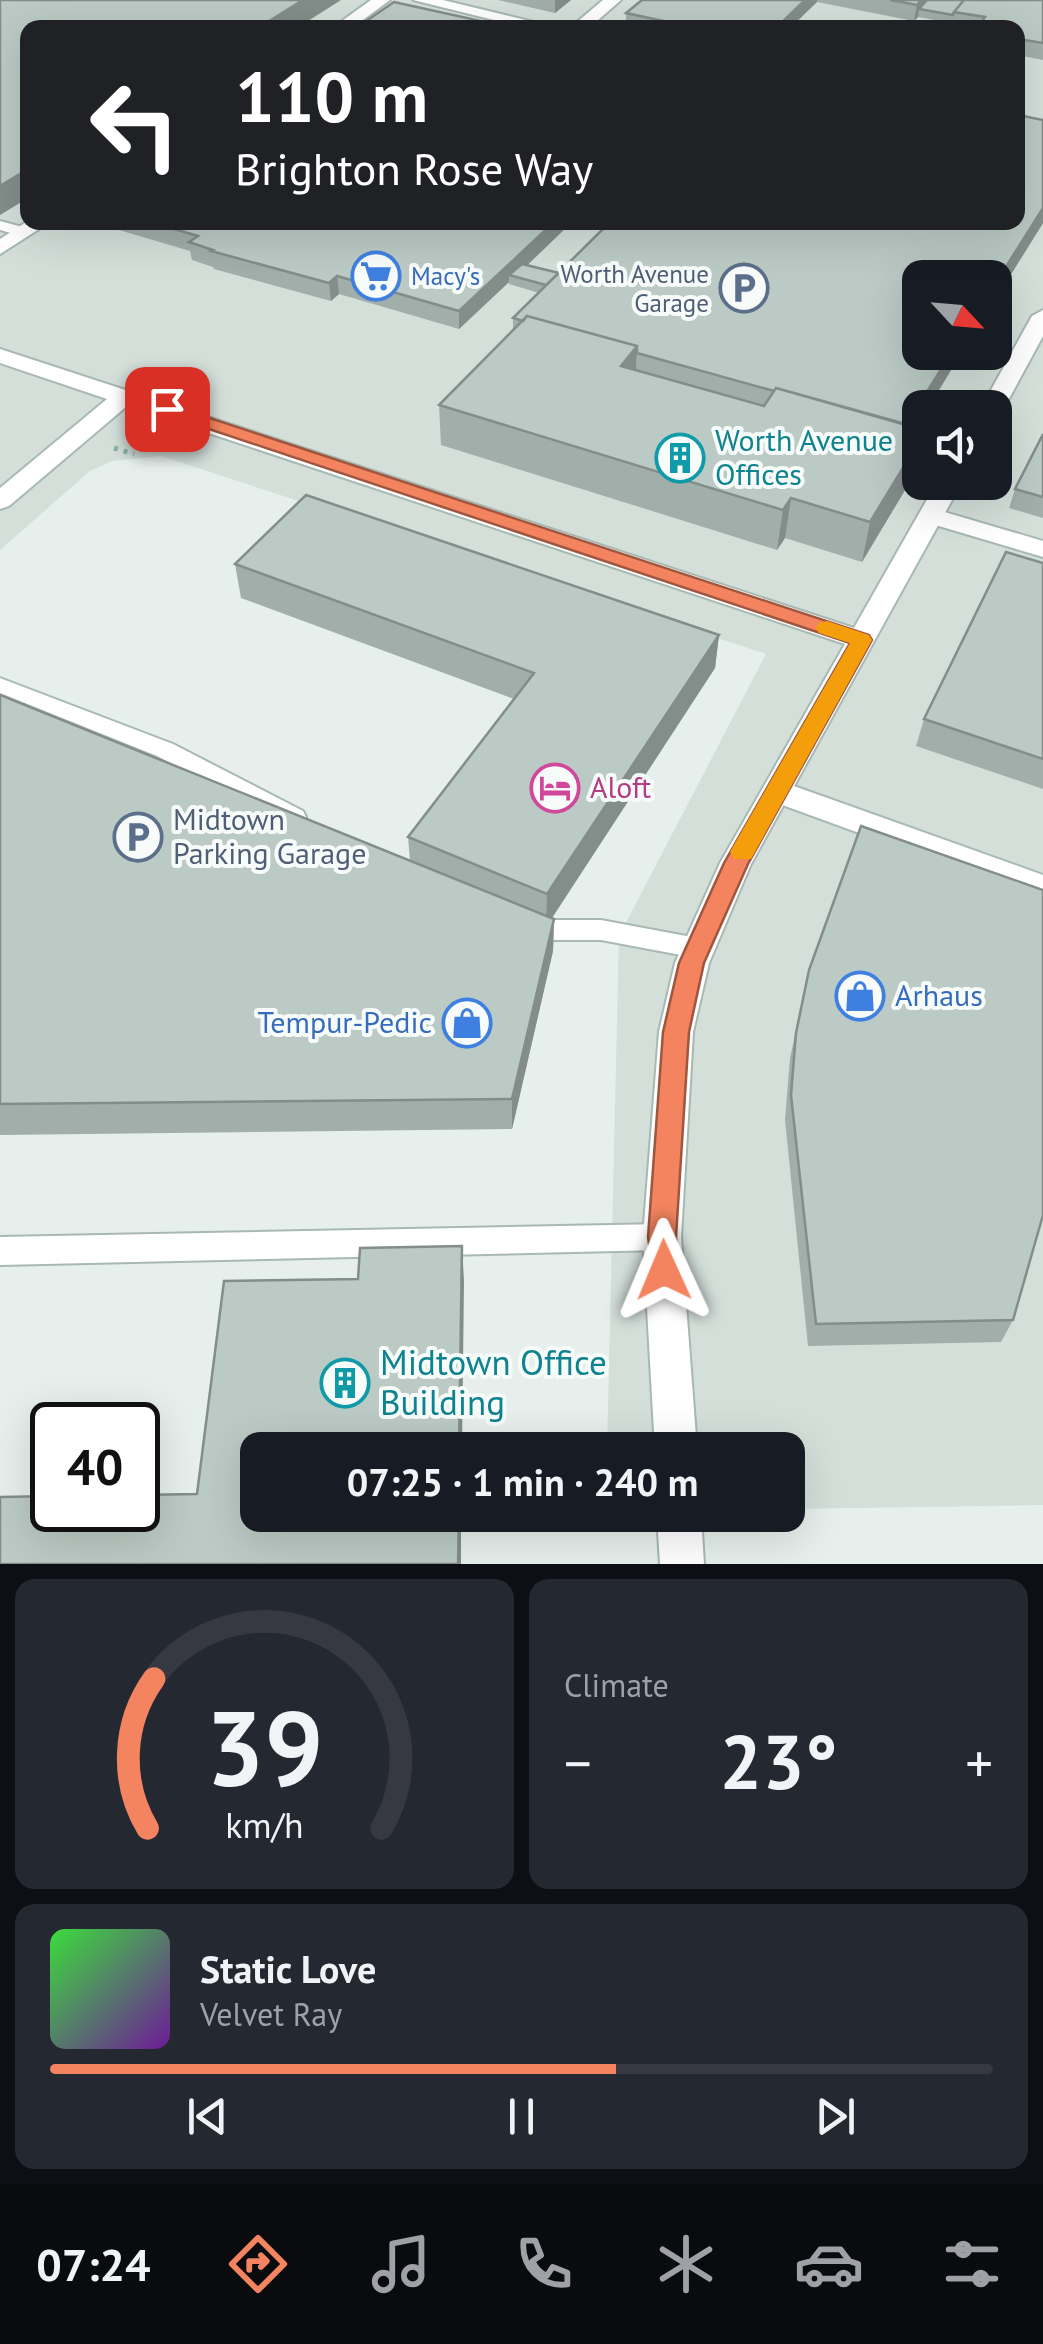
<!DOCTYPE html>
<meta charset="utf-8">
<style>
body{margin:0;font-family:"PT Sans",sans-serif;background:#242831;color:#f1f3f6;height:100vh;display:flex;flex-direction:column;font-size:38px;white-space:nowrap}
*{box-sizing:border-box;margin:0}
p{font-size:32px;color:#9ea1a6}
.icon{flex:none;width:55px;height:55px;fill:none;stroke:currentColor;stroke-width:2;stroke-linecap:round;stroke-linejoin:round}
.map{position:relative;height:1564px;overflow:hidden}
.details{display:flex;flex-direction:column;gap:15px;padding:15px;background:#0d0f14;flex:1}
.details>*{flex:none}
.top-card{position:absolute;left:20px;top:20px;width:1005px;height:210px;border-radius:20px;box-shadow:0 10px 40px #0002;background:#202124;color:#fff;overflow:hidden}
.needle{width:65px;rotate:116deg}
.tools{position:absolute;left:902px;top:260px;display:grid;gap:20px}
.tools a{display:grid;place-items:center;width:110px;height:110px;border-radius:20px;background:#171b24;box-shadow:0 10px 40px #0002;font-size:50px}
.speed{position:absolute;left:30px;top:1402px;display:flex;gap:20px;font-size:50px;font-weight:700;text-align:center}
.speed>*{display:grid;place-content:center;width:130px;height:130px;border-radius:50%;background:#171b24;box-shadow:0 10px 40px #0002;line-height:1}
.speed .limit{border:5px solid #111;border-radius:15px;background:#fff;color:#111}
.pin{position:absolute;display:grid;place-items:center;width:85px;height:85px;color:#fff;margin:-42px;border-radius:20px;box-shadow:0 5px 15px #0006}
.me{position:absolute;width:110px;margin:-55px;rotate:359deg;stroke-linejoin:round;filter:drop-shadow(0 0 8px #0008)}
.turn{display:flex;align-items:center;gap:35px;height:210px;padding:0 50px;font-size:45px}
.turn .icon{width:130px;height:130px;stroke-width:2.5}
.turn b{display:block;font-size:70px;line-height:85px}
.big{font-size:75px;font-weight:700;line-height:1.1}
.details .widget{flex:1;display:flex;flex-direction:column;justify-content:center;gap:15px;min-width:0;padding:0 35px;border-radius:20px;background:#242831}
.details .dial{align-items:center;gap:0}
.dial svg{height:260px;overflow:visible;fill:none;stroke:#363941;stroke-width:7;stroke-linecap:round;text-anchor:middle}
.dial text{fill:#f1f3f6;stroke:none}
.song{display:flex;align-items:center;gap:30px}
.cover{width:120px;height:120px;border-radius:15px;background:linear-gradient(135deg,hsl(120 70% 55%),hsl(280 70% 35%))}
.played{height:10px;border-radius:5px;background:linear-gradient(90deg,#f4845f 60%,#363941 60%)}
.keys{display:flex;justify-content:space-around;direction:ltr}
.heat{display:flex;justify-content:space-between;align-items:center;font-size:55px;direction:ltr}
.details .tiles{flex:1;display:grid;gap:15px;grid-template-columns:1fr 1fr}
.widget:last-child{grid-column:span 2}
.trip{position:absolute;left:240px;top:1432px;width:565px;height:100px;border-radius:20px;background:#171b24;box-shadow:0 10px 40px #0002;font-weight:700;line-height:100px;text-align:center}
.dock{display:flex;height:160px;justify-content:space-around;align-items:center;background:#090b0e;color:#9ea1a6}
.dock .icon{width:70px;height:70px}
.dock .current{color:#f4845f}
.dock b{font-size:45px;color:#f1f3f6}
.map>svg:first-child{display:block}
</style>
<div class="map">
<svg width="1043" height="1564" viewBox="0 0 1043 1564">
<rect width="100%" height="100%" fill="#e6efeb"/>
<!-- built -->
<path fill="#d4dfda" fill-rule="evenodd" d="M 0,0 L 1043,0 L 1043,1505 L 788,1509 L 788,1450 L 607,1450 L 619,936 L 766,654 L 161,456 L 112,461 L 90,471 L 0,550 ZM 28,28 L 1018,28 L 1018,222 L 28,222 ZM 920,278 L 995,278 L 995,352 L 920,352 ZM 920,408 L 995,408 L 995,482 L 920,482 Z"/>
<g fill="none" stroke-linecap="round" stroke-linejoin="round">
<!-- service casing -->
<g stroke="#a8b8b2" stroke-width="4">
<path id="service" d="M 0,221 L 30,229 L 33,232 L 25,237 L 0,230 Z
M 0,678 L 173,744 L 303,811 L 306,817 L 303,823 L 287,823 L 157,756 L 0,693 Z
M 525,909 L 554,920 L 601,920 L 697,938 L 706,941 L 709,948 L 706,955 L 697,958 L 601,940 L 553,940 L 516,926 L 513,919 L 516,912 Z
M 662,1224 L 672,1228 L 676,1237 L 672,1246 L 662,1250 L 0,1265 L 0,1237 Z"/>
</g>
<!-- minor casing -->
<g stroke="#a8b8b2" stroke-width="4">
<path id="minor" d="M 371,0 L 390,0 L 352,28 L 332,28 Z
M 413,0 L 443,0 L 559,28 L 526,28 Z
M 603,0 L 621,0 L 589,28 L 570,28 Z
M 28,221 L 50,222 L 0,254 L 0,239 Z
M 931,508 L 1043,541 L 1043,557 L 922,521 L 918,516 L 922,511 Z
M 777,780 L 1043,875 L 1043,900 L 766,799 L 762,791 L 766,783 Z"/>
</g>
<!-- tertiary casing -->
<g stroke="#a8b8b2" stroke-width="4">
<path id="tertiary" d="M 1043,310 L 1043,336 L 1004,408 L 995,414 L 995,408 L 981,408 L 1032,316 Z
M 0,349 L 854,628 L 937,482 L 962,482 L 751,864 L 709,963 L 693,1032 L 681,1237 L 697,1450 L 655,1450 L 643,1237 L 659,1032 L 675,963 L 720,863 L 845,644 L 127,406 L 9,506 L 0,509 L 0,488 L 107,399 L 0,363 Z
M 657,1515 L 701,1515 L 704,1564 L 660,1564 Z"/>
</g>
<!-- path -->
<path stroke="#86b3a5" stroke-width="5" stroke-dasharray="4 6" stroke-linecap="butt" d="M 114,448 L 134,454"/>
<!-- service -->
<use href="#service" fill="#fff" fill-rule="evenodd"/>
<!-- minor -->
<use href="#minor" fill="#fff" fill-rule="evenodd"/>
<!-- tertiary -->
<use href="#tertiary" fill="#fff" fill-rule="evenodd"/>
</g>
<!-- wall -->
<path fill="#a1aea9" d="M 498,0 L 571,0 L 555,13 Z
M 642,0 L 1043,0 L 1043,60 L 1018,55 L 1018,28 L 951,28 L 951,23 L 918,17 L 914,21 L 817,2 L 790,28 L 626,28 L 626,13 Z
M 1043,120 L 1043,223 L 995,300 L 920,352 L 962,352 L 928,408 L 920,408 L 915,427 L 920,428 L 920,456 L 917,470 L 862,562 L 785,538 L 777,550 L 441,445 L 439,405 L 513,330 L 513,318 L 539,293 L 509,284 L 509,282 L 459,329 L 339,294 L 331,301 L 214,269 L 213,267 L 192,260 L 190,251 L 92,222 L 572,222 L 527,265 L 559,273 Z
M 1043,434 L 1043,518 L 1009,508 L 1015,489 Z
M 1043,563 L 1043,789 L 916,746 L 924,719 Z
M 235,564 L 719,635 L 715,668 L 552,918 L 554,919 L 553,951 L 512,1129 L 0,1135 L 0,695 L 410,861 L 408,837 L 514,699 L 241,598 Z
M 809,970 L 1013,1320 L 1001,1342 L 808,1346 L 785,1120 L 790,1058 Z"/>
<!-- shaded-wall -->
<path fill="#838d89" d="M 303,0 L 341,0 L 297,28 L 258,28 Z
M 555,0 L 571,0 L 555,13 Z
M 805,0 L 817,0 L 817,2 L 790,28 L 776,28 Z
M 921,0 L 933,0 L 919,9 L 918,17 L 914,21 L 917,5 Z
M 28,169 L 28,198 L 0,215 L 0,186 Z
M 1043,208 L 1043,223 L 995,300 L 995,284 Z
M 554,222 L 572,222 L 515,277 L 509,275 L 509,282 L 459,329 L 459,311 Z
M 337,276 L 339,294 L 331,301 L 329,283 Z
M 637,346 L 635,386 L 621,366 Z
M 952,352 L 962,352 L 928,408 L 920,408 L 920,420 L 898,454 L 904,428 Z
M 920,440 L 920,456 L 917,470 L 862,562 L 870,522 Z
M 791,498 L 785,538 L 777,550 L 783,510 Z
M 719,635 L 715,668 L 546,927 L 547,894 Z
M 554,919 L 553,951 L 512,1129 L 512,1099 Z
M 462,1246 L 464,1281 L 462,1450 L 459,1450 Z
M 459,1515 L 461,1515 L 461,1564 L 458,1564 Z"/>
<!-- building -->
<path fill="#bbcac4" stroke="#838d89" stroke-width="2.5" d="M 0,0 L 303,0 L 258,28 L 28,28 L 28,169 L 0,186 Z
M 642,0 L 805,0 L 776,28 L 696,28 L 626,13 Z
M 890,0 L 921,0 L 917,5 Z
M 927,0 L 964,0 L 954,12 L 953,15 L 919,9 Z
M 964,0 L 1043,0 L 1043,43 L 1018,39 L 1018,28 L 998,28 L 980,24 L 985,17 L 954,12 Z
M 394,2 L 512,28 L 356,28 Z
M 517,24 L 535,28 L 512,28 Z
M 1018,115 L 1043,120 L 1043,208 L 995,284 L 995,278 L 920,278 L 920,352 L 952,352 L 906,425 L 776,388 L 774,391 L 637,353 L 637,346 L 527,316 L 523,321 L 513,318 L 610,222 L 1018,222 Z
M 150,222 L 554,222 L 459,311 L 337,276 L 329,283 L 211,251 L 213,250 L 189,242 L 198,236 Z
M 522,264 L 559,273 L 546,285 L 509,275 Z
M 527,316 L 637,346 L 621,366 L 764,406 L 776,388 L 920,428 L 920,440 L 870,522 L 791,498 L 783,510 L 439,405 Z
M 1043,434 L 1043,497 L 1015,489 Z
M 306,495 L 719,635 L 547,894 L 408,837 L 534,673 L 235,564 Z
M 1006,552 L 1043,563 L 1043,759 L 924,719 Z
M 0,695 L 554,919 L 512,1099 L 0,1104 Z
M 861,826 L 1043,890 L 1043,1215 L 1013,1320 L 816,1324 L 791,1095 L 796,1033 L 809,970 Z
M 462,1246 L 459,1450 L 258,1450 L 258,1515 L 459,1515 L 458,1564 L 0,1564 L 0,1497 L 52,1496 L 52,1510 L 138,1510 L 138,1495 L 197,1494 L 224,1281 L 358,1279 L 360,1248 Z"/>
<!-- route -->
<path fill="#f4845f" stroke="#9f563e" stroke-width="2.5" d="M 167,404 L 869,635 L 872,640 L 748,864 L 704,963 L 689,1032 L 676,1237 L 679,1270 L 674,1280 L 664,1284 L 654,1280 L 648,1237 L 663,1032 L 679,963 L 724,863 L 850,643 L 161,413 L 161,405 Z"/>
<!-- slow -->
<path fill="#f59e0b" d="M 827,621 L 869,635 L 872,640 L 751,859 L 734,859 L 730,852 L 850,643 L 819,633 L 816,628 L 819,623 Z"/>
<!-- icons -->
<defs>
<g id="supermarket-ring" transform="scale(2.5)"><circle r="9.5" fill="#f7fbf9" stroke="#3f7fe0" stroke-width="1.5"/><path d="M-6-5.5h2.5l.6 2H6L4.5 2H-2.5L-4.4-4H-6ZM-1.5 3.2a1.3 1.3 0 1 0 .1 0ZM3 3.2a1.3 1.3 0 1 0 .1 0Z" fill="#3f7fe0"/></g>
<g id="parking-ring" transform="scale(2.5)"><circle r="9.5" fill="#f7fbf9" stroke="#5c6f8a" stroke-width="1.5"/><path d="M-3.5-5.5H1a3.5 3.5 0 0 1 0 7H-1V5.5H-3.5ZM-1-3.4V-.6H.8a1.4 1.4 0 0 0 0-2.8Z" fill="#5c6f8a"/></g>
<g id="building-ring" transform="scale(2.5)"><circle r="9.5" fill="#f7fbf9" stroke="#0f9aa8" stroke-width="1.5"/><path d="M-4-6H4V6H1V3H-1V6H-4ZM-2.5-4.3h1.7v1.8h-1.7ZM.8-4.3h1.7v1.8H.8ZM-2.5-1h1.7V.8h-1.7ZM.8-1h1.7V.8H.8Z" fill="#0f9aa8"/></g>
<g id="hotel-ring" transform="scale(2.5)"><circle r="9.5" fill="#f7fbf9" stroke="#d1479c" stroke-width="1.5"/><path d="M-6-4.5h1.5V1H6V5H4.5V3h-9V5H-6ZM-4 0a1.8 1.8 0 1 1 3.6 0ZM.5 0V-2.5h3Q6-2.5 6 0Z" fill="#d1479c"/></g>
<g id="shop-ring" transform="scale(2.5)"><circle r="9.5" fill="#f7fbf9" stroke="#3f7fe0" stroke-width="1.5"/><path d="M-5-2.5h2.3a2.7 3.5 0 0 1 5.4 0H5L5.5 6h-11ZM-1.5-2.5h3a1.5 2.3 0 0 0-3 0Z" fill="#3f7fe0"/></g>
</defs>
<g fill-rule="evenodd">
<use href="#supermarket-ring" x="376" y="276"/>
<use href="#parking-ring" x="744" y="288"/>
<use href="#building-ring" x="680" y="458"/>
<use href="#hotel-ring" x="555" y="788"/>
<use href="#parking-ring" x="138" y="837"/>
<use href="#shop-ring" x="860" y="996"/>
<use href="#shop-ring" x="467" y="1023"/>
<use href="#building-ring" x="345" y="1383"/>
</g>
<g text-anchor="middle" stroke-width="8" stroke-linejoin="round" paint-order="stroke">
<!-- far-service labels -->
<g font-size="25" fill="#4e5e75" stroke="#f7fbf9" text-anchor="end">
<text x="709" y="283">Worth Avenue<tspan x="709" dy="29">Garage</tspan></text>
</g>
<!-- far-shop labels -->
<g font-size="25" fill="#366cbe" stroke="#f7fbf9" text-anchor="start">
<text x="411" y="285">Macy's</text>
</g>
<!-- culture labels -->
<g font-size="30" fill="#0d838f" stroke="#f7fbf9" text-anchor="start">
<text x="715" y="451">Worth Avenue<tspan x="715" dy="34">Offices</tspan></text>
</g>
<!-- hotel labels -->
<g font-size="30" fill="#b23c85" stroke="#f7fbf9" text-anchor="start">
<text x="590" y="798">Aloft</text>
</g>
<!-- service labels -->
<g font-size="30" fill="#4e5e75" stroke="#f7fbf9" text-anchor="start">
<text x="173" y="830">Midtown<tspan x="173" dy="34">Parking Garage</tspan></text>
</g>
<!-- shop labels -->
<g font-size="30" fill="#366cbe" stroke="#f7fbf9" text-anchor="start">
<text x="895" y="1006">Arhaus</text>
<text x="432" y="1033" text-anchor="end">Tempur-Pedic</text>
</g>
<!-- near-culture labels -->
<g font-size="35" fill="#0d838f" stroke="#f7fbf9" text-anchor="start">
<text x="380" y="1375">Midtown Office<tspan x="380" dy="40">Building</tspan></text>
</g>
</g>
</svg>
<div class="tools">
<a><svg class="needle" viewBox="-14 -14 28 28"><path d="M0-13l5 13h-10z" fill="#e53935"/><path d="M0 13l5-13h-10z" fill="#9ea1a6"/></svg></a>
<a><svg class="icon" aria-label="sound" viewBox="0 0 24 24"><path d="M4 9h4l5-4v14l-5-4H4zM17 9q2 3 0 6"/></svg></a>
</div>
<div class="speed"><div class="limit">40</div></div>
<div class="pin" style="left:167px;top:409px;background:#d93025"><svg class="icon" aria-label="arrive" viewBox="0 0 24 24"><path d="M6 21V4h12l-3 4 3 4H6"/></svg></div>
<svg class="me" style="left:664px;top:1270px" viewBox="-20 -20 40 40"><path d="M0-17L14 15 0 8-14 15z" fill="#f4845f" stroke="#fff" stroke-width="4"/></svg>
<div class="trip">07:25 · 1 min · 240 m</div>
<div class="top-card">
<div class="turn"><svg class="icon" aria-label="left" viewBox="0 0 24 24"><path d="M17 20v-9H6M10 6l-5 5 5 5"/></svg><div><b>110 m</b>Brighton Rose Way</div></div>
</div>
</div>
<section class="details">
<div class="tiles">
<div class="widget dial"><svg viewBox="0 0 100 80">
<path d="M14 69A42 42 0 1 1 86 69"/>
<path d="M14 69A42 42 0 0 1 16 23" stroke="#f4845f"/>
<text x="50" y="56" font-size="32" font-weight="700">39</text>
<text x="50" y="72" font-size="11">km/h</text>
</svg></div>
<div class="widget"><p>Climate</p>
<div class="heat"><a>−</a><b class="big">23°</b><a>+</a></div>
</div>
<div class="widget">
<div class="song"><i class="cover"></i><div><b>Static Love</b><p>Velvet Ray</p></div></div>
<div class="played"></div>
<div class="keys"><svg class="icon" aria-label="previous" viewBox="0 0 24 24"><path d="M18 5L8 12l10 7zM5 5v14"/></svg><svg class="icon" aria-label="pause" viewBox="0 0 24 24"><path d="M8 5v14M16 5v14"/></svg><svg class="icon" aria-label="next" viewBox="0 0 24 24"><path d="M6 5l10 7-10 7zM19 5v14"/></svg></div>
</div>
</div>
</section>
<nav class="dock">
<b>07:24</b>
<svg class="icon current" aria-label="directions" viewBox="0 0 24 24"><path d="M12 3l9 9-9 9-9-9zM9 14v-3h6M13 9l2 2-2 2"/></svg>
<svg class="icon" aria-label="music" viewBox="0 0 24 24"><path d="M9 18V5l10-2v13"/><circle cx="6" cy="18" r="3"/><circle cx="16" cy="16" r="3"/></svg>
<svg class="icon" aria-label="phone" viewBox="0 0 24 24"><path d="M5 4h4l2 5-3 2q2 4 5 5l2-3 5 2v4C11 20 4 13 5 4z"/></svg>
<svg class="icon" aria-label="climate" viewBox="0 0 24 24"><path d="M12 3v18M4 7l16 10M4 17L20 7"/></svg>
<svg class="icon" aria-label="car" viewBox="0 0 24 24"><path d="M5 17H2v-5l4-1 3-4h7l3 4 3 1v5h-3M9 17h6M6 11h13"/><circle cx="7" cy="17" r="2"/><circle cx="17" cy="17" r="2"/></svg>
<svg class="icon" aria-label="filters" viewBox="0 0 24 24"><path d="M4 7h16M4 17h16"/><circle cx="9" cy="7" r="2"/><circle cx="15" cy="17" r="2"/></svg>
</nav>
